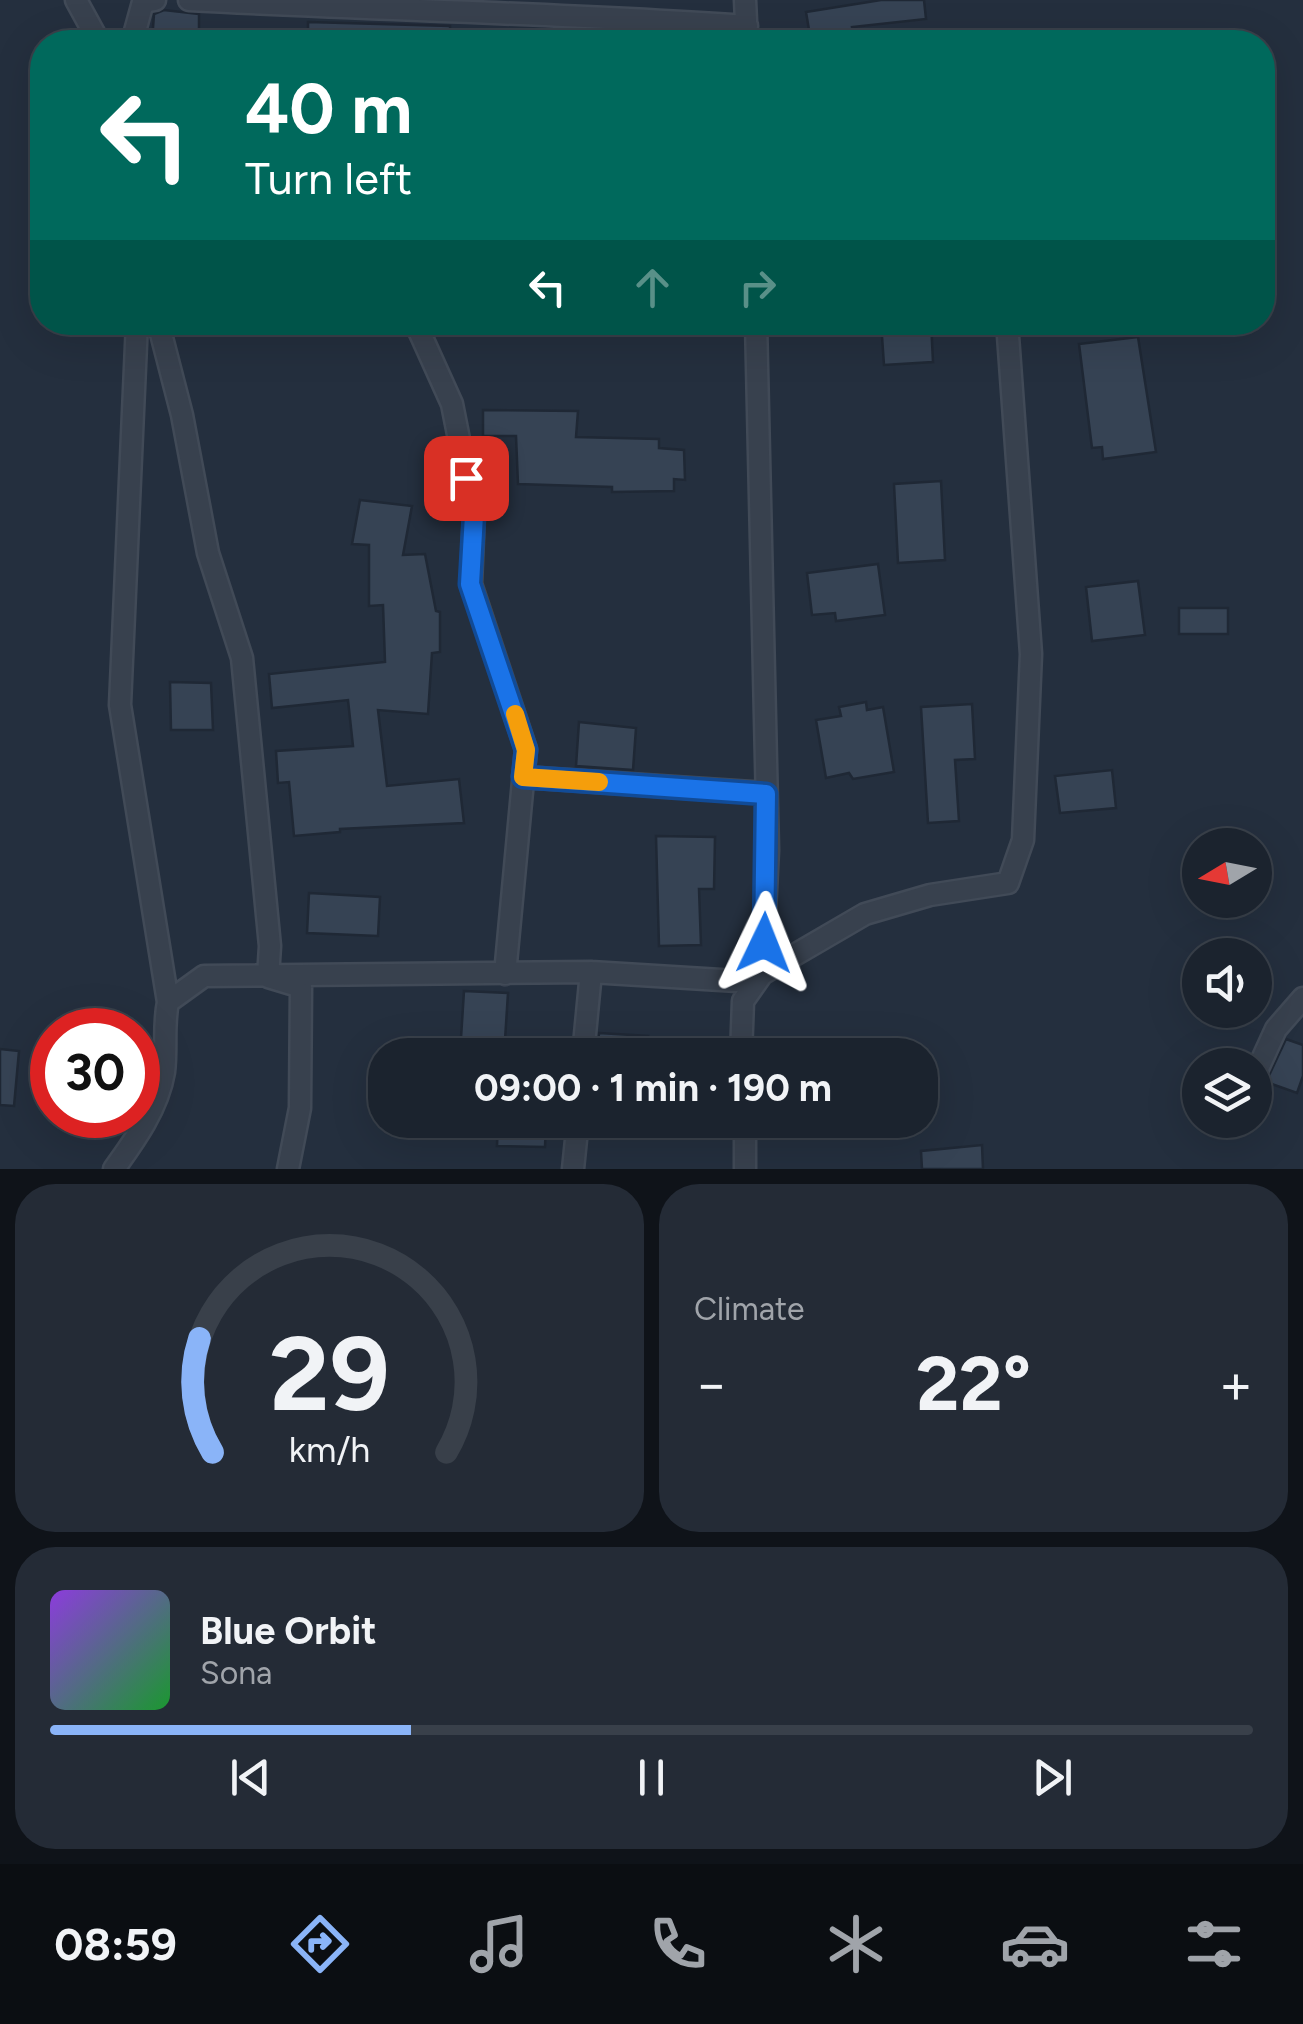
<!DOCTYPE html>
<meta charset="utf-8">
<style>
body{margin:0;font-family:Figtree,sans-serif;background:#242b36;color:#f1f3f6;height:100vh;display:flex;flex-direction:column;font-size:38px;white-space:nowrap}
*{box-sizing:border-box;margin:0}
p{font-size:32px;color:#a0a4aa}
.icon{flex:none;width:55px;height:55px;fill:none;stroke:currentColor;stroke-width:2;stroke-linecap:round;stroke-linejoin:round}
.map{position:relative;height:1169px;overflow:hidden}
.panel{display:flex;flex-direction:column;gap:15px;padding:15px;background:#0f1319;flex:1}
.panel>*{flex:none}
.hud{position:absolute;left:30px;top:30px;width:1245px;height:305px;border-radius:40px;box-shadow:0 10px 40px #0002,0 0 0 2px #39404a;background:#00695c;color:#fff;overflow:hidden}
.needle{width:65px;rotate:260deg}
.buttons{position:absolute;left:1182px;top:828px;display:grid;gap:20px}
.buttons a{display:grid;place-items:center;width:90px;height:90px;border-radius:50%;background:#1b232e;box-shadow:0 10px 40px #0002,0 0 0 2px #39404a;font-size:50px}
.speed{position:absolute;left:30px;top:1008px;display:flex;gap:20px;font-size:50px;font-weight:700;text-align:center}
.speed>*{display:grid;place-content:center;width:130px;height:130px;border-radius:50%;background:#1b232e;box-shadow:0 10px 40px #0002,0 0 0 2px #39404a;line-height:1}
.speed .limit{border:15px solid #d22;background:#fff;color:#111}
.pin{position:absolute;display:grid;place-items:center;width:85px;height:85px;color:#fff;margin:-42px;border-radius:20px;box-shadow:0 5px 15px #0006}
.me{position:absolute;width:110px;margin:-55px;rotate:2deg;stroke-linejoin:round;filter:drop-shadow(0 0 8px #0008)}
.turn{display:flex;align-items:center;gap:35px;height:210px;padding:0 50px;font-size:45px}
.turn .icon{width:130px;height:130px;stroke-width:2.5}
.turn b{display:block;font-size:70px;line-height:85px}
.lanes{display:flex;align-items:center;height:95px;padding:0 50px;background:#0003;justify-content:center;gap:50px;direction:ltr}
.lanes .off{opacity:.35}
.big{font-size:75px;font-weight:700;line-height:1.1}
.panel .widget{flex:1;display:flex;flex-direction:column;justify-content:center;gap:15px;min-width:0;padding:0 35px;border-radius:40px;background:#242b36}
.panel .dial{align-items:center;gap:0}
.dial svg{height:260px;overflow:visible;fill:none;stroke:#39404a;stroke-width:7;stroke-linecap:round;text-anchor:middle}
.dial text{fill:#f1f3f6;stroke:none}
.song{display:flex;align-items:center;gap:30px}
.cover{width:120px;height:120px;border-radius:15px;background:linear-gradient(135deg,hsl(270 70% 55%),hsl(130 70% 35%))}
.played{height:10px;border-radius:5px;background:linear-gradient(90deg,#8ab4f8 30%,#39404a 30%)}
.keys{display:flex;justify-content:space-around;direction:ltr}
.heat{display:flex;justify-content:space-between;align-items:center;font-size:55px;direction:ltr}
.panel .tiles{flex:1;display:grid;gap:15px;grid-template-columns:1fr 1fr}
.widget:last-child{grid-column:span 2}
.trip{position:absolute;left:368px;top:1038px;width:570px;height:100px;border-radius:40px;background:#1b232e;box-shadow:0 10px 40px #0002,0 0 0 2px #39404a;font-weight:700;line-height:100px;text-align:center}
.menu{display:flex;height:160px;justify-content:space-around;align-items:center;background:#0b0e12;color:#a0a4aa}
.menu .icon{width:70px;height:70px}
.menu .current{color:#8ab4f8}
.menu b{font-size:45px;color:#f1f3f6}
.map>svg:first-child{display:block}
</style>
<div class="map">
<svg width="1303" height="1169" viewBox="0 0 1303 1169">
<rect width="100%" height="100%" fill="#242f3e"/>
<!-- building -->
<path fill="#364354" stroke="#1f2835" stroke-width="2.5" d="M 881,0 L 924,0 L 926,19 L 852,27 L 854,42 L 811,42 L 806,12 Z
M 164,10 L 199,14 L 199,42 L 152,42 L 154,14 Z
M 308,22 L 450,26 L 450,42 L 308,42 Z
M 881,322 L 931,322 L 933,362 L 884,365 Z
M 1138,337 L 1156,452 L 1103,459 L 1102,447 L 1092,448 L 1079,344 Z
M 483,410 L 578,411 L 576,437 L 659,439 L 659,448 L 684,450 L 685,480 L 674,479 L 674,491 L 612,492 L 612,487 L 518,484 L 516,436 L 483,436 Z
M 941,481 L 945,560 L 898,563 L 894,484 Z
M 360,500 L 412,506 L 403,555 L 425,554 L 436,611 L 440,612 L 440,652 L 432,653 L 428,714 L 378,710 L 387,786 L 459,779 L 464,823 L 340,829 L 340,832 L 294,836 L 289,782 L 278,783 L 276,751 L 353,746 L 348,700 L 272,708 L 269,674 L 385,662 L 383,605 L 369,606 L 369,545 L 352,544 Z
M 878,564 L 885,615 L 836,621 L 835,613 L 812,615 L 807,573 Z
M 1138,581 L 1145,635 L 1092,641 L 1086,587 Z
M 1179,608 L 1228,608 L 1228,634 L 1179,634 Z
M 170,682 L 211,683 L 213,730 L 171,730 Z
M 866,702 L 867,710 L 883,707 L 894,772 L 853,779 L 849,773 L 826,778 L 816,720 L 841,716 L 839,707 Z
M 972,704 L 975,759 L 955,760 L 959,821 L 928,823 L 921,707 Z
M 579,722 L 636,728 L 633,770 L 576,766 Z
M 1112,770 L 1116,808 L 1060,813 L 1055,776 Z
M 656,836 L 715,837 L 714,889 L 699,889 L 701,945 L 659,946 Z
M 309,893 L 380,897 L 378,936 L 307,933 Z
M 464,991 L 508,993 L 505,1040 L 461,1038 Z
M 599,1033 L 648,1036 L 646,1055 L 597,1055 Z
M 1286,1039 L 1303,1045 L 1303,1076 L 1297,1093 L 1266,1082 Z
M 0,1049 L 19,1051 L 14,1106 L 0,1105 Z
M 498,1120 L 546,1120 L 545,1147 L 497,1146 Z
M 982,1145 L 983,1169 L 922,1169 L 921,1151 Z"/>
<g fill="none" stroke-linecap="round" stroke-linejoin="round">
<!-- minor casing -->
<g stroke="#414a57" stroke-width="25">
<path id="minor" d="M 76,0 L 99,42
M 189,0 C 375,10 561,13 747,26
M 745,0 L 747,42
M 132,42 L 143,2 L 155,0
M 158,322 L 182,415 L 208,553 L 242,658 L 270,946 L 268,977 L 301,987 L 300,1108 L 288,1169
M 415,322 L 452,404 L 474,515 L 471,584 L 526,749 L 505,974
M 523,777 L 766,793
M 168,1002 L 204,976 L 591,972 L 737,981 L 762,974 L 865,914 L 930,895 L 1008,883 L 1023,840 L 1031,654 L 1007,322
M 583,1055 L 591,972
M 741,1055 L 743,1001 L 762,974 L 768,850 L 756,322
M 1255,1075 L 1276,1029 L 1303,998
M 114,1169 C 135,1140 158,1108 164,1072 C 167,1048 163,1026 168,1002 L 120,705 L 137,322
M 573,1169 L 578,1120
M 745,1169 L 745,1120"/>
</g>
<!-- minor -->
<use href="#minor" stroke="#38414e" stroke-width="20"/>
</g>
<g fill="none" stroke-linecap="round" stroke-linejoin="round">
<!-- route casing -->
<g stroke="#114b97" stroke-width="25">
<path id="route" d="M 466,478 L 474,515 L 470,584 L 526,750 L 523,777 L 766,794 L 764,943"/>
</g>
<!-- route -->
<use href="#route" stroke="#1a73e8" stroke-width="18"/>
<!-- slow -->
<path stroke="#f59e0b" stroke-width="18" d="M 515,714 L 526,750 L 523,777 L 599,782"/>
</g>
</svg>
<div class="buttons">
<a><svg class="needle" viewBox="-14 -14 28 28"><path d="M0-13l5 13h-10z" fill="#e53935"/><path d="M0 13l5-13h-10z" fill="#a0a4aa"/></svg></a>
<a><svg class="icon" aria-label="sound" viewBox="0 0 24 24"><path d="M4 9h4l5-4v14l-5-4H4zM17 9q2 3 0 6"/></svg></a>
<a><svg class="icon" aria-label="layers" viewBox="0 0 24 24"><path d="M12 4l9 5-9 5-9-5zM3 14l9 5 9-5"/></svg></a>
</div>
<div class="speed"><div class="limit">30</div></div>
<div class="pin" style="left:466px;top:478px;background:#d93025"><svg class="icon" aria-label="arrive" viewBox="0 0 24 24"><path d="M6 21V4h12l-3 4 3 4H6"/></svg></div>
<svg class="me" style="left:764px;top:943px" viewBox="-20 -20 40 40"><path d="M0-17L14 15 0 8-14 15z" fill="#1a73e8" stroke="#fff" stroke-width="4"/></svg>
<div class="trip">09:00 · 1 min · 190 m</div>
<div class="hud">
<div class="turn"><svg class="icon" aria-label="left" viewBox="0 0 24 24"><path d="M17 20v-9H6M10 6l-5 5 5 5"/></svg><div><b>40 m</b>Turn left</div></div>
<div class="lanes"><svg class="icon" aria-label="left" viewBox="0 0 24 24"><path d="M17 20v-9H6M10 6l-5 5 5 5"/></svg><svg class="icon off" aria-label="ahead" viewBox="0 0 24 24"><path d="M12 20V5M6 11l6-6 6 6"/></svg><svg class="icon off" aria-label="right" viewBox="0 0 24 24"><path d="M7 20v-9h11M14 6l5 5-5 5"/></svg></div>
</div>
</div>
<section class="panel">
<div class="tiles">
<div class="widget dial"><svg viewBox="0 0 100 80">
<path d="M14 69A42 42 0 1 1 86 69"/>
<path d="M14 69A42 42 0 0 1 10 34" stroke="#8ab4f8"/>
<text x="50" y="56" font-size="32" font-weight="700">29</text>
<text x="50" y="72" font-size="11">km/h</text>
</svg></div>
<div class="widget"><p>Climate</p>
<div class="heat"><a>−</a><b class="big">22°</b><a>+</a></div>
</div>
<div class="widget">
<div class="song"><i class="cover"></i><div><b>Blue Orbit</b><p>Sona</p></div></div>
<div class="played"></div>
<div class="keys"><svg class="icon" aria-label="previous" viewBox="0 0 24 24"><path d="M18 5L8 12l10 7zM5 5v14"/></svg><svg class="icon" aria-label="pause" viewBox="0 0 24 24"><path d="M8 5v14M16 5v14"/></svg><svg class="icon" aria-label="next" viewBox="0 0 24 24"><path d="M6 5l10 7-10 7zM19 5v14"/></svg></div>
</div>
</div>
</section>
<nav class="menu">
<b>08:59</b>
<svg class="icon current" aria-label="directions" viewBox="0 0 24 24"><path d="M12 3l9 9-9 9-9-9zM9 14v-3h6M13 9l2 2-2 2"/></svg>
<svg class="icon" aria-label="music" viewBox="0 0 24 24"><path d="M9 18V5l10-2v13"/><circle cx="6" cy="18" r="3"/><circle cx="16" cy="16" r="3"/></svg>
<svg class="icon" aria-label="phone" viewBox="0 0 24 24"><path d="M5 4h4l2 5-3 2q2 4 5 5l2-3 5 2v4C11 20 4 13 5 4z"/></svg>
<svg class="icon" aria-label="climate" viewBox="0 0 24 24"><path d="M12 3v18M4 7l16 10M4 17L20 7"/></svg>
<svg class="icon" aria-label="car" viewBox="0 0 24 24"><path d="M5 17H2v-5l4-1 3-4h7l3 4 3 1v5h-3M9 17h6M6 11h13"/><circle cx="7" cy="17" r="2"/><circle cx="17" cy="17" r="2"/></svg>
<svg class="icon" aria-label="filters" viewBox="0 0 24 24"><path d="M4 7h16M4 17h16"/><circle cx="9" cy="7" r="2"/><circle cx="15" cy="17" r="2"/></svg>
</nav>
